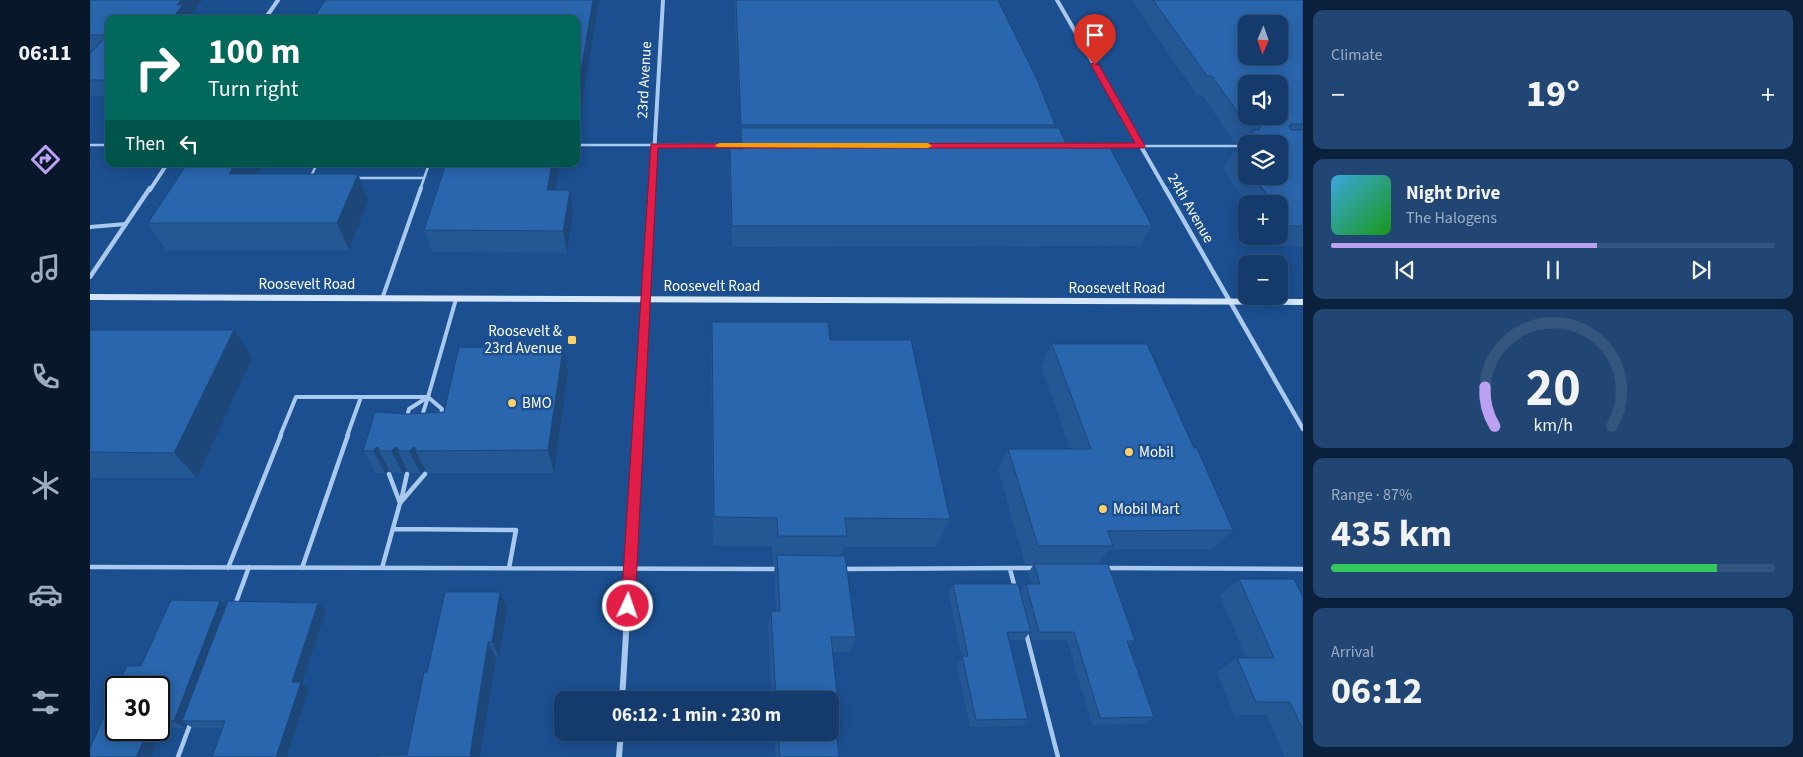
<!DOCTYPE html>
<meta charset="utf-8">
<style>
body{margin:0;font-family:"Source Sans 3",sans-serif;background:#214673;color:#f1f3f6;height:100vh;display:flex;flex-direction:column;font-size:19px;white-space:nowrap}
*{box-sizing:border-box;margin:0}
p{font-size:16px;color:#9dadc1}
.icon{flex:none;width:28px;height:28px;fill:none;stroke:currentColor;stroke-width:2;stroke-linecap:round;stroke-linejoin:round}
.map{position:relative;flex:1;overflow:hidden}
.side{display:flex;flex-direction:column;gap:10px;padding:10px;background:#0b203b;width:500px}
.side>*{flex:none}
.hud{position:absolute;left:15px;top:15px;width:475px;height:152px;border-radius:10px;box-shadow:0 2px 12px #0003,0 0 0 1px #33557e;background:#00695c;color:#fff;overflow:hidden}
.needle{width:32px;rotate:182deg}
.fabs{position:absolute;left:1148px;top:15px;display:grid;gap:10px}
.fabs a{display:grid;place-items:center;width:50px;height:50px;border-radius:10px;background:#143b6b;box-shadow:0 2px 12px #0003,0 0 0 1px #33557e;font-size:25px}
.speed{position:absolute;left:15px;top:676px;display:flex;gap:10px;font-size:25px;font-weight:700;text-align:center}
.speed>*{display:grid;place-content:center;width:65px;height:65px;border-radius:50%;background:#143b6b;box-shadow:0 2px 12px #0003,0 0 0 1px #33557e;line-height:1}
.speed .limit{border:2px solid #111;border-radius:8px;background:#fff;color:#111}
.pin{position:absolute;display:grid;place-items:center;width:42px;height:42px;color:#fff;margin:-51px -21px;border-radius:50% 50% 50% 0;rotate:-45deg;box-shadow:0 0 5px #0007}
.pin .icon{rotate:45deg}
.me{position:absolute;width:55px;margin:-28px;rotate:3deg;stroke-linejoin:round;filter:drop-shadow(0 0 4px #0008)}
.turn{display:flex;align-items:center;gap:18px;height:105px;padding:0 20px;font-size:22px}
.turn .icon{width:65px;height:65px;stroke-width:2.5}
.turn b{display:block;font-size:35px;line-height:42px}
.then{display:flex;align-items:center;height:48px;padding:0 20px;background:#0003;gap:10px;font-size:19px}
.big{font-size:38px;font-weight:700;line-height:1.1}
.side .widget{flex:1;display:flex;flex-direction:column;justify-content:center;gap:8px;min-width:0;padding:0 18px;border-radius:10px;background:#214673}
.side .dial{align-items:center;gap:0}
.dial svg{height:130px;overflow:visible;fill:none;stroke:#33557e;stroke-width:7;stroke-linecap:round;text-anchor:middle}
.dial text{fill:#f1f3f6;stroke:none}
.song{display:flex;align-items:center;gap:15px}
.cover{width:60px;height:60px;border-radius:8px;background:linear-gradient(135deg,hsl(200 70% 55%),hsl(120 70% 35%))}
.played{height:5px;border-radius:2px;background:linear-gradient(90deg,#bca0f2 60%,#33557e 60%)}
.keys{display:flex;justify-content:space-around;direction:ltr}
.heat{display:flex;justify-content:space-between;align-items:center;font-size:28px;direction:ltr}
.charge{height:8px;border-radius:4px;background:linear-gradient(90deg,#34c759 87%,#33557e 0)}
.trip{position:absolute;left:464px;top:691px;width:285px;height:50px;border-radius:10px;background:#143b6b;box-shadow:0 2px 12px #0003,0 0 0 1px #33557e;font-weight:700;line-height:50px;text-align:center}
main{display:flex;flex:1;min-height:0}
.tab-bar{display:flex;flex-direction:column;width:90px;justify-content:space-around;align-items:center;background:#08182b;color:#9dadc1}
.tab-bar .icon{width:35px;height:35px}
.tab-bar .on{color:#bca0f2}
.tab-bar b{font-size:22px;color:#f1f3f6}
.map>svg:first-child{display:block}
</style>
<main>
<nav class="tab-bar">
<b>06:11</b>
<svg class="icon on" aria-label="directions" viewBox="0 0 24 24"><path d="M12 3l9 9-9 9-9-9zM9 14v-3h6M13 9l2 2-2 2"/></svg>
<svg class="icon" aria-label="music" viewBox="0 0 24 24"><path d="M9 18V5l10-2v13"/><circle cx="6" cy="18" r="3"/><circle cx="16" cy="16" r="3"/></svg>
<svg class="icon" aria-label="phone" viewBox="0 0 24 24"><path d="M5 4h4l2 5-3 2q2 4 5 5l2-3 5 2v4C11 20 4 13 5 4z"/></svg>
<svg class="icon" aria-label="climate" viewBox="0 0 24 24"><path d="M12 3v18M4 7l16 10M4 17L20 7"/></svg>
<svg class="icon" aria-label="car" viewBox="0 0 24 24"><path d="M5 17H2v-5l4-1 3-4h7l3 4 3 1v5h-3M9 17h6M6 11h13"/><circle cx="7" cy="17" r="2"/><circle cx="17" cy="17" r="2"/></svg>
<svg class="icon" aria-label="filters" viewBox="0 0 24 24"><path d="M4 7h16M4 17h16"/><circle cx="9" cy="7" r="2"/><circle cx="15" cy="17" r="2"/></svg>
</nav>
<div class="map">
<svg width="1213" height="757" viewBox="0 0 1213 757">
<rect width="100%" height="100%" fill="#1b4f8f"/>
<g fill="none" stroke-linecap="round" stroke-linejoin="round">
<!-- lane-far2 -->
<path stroke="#a9c9ee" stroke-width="2.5" d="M 0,145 L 19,145
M 486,145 L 654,145
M 974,146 L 1156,146
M 220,178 L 227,164
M 266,178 L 334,178
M 330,190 L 339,164"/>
<!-- lane-far1 -->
<path stroke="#a9c9ee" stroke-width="4" d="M 0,227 L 36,224
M 292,299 L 331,188
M 338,397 L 352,409 L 351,415
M 332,416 L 338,397
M 317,417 L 319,409 L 338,397
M 190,436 L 206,397 L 338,397 L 366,299
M 257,436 L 271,397"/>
<!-- lane -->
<path stroke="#a9c9ee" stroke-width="4.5" d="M 311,501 L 317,474
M 310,503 L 335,474
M 303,529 L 426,530 L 419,568
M 0,567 L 688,569
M 138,568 L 191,435
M 212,568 L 258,435
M 292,568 L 310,503 L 299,474
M 1015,568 L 1213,569
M 753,569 L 946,568
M 920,569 L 925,588
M 145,605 L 159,567
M 936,633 L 968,757
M 88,757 L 101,722"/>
<!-- street-far2 -->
<path stroke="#a9c9ee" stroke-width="4" d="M 967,0 L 1076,190
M 175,19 L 188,0
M 60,190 L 77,164
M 562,190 L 573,0"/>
<!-- street-far1 -->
<path stroke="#a9c9ee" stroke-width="4.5" d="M 1075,188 L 1213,429
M 0,277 L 60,188
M 547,436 L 562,188"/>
<!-- street -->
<path stroke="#a9c9ee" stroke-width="6" d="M 532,700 L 548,435
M 529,757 L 531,732"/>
<!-- secondary -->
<path fill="#d6e6fa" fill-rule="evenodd" d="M 0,294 L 1213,299 L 1213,305 L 0,300 Z"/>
</g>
<!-- wall -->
<path fill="#245895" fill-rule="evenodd" d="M 0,0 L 113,0 L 99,17 L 100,19 L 19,19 L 19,96 L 0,96 L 0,80 L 2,51 L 0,51 Z
M 509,0 L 488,128 L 486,128 L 486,19 Z
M 644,0 L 908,0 L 965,125 L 964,128 L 978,148 L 1062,226 L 1050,246 L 642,247 L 639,169 L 640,148 L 650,149 L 651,142 Z
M 1042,0 L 1213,0 L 1213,246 L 1184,246 L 1178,236 L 1189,236 L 1189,204 L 1157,204 L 1133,169 L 1145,149 L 1149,149 L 1153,143 L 1145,143 L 1112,95 L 1107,95 ZM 1156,144 L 1189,144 L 1189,176 L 1156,176 Z
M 470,164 L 465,190 L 480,190 L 483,212 L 477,253 L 342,252 L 334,230 Z
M 168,174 L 268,174 L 278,201 L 259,250 L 76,250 L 58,223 Z
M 622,322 L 740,340 L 860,519 L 846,547 L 754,547 L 751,556 L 766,637 L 760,652 L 742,652 L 751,731 L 747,739 L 749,757 L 686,757 L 684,732 L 740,732 L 740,700 L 682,700 L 678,627 L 681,611 L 686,611 L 684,572 L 685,564 L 683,564 L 682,546 L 623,546 L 621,355 Z
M 0,330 L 144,330 L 162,358 L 107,478 L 0,478 Z
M 962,344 L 1104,448 L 1143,530 L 1123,549 L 1020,549 L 1008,564 L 1045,641 L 1039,646 L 1064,717 L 1054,724 L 1002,725 L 977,640 L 942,640 L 940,632 L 934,640 L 919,640 L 938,719 L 931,726 L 880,727 L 867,664 L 872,657 L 858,593 L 863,584 L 930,593 L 936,584 L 941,584 L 938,573 L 944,564 L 935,564 L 908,469 L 918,449 L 980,449 L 951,365 Z
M 473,348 L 478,372 L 464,473 L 339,473 L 335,470 L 330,473 L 321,473 L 317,470 L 313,473 L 303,473 L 299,470 L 295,473 L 286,473 L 273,451 L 317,414 L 354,412 Z
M 1149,579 L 1213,597 L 1213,757 L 1195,757 L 1177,715 L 1144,715 L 1127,672 L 1147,658 L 1156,658 L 1130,595 Z
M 228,603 L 236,611 L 212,683 L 219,689 L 197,757 L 122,757 L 133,728 L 103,728 L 96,724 L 95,728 L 73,728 L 61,757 L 0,757 L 69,730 L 69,688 L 51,666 Z
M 417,608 L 409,657 L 406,657 L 317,755 L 337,672 Z"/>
<!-- shaded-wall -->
<path fill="#1d4779" d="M 91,0 L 113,0 L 99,17 L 100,19 L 81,19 L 87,5 Z
M 503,0 L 509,0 L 488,128 L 486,113 L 486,101 Z
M 145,164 L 174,164 L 154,201 L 139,174 Z
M 462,164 L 470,164 L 461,212 L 457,190 Z
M 268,174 L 278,201 L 259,250 L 247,223 Z
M 480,190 L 483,212 L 477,253 L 473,231 Z
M 144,330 L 162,358 L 107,478 L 84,453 Z
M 473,348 L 478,372 L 464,473 L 458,450 Z
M 287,447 L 299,470 L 295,473 L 283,451 Z
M 306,447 L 317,470 L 313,473 L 301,451 Z
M 324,447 L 335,470 L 330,473 L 319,451 Z
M 410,592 L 417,608 L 409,657 L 402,642 Z
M 130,601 L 139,609 L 92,721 L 96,724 L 95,728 L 84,721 Z
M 228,603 L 236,611 L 212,683 L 219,689 L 197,757 L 186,757 L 202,682 Z
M 398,642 L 406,657 L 390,757 L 381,757 L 380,755 Z
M 69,725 L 73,728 L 61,757 L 46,757 L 58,730 L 69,730 Z"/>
<!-- building -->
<path fill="#2a66ad" stroke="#1d4779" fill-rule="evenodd" d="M 0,0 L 91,0 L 87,5 L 93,5 L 81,19 L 19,19 L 19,80 L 0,80 L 0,54 L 17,35 L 0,35 Z
M 235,0 L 503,0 L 486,101 L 486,19 L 223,19 Z
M 646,0 L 908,0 L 946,77 L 965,125 L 651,125 Z
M 1063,0 L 1213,0 L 1213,124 L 1202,124 L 1199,126 L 1201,130 L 1213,130 L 1213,226 L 1199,226 L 1189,212 L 1189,204 L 1183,204 L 1164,176 L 1189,176 L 1189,144 L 1171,144 L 1161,130 L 1169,130 L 1171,126 L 1168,124 L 1156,124 L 1122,76 L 1117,76 ZM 1156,24 L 1189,24 L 1189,56 L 1156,56 ZM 1156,84 L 1189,84 L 1189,116 L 1156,116 Z
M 651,128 L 969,128 L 978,148 L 1020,148 L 1062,226 L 642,226 L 640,148 L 652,149 Z
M 1145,149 L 1156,149 L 1156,165 Z
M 97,164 L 145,164 L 139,174 L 268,174 L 247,223 L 58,223 Z
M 356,164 L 462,164 L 457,190 L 480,190 L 473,231 L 334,230 Z
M 622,322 L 738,322 L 740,340 L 821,340 L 860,519 L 755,518 L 757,536 L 688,536 L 687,518 L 624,517 Z
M 0,330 L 144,330 L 84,453 L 0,452 Z
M 962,344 L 1057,344 L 1104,448 L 1107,448 L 1143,530 L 1018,531 L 1023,546 L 948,546 L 918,449 L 1001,449 Z
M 369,347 L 473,348 L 458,450 L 328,451 L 324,447 L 319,451 L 310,451 L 306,447 L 301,451 L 291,451 L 287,447 L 283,451 L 273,451 L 285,412 L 317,414 L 354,412 Z
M 687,555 L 755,556 L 766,637 L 741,637 L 751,731 L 746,731 L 749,757 L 690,757 L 688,732 L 740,732 L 740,700 L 686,700 L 681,611 L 690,611 Z
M 944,564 L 1018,564 L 1045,641 L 1037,641 L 1064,717 L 1010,718 L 984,632 L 949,632 L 936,584 L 950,584 Z
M 1149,579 L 1204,579 L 1213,597 L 1213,731 L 1200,702 L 1166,702 L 1147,658 L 1184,658 Z
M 863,584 L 928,584 L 941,632 L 917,632 L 938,719 L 886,720 L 872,656 L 878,656 Z
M 355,592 L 410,592 L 402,642 L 398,642 L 380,755 L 382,755 L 381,757 L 288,757 L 288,755 L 317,755 L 334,672 L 337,672 Z
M 81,600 L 130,601 L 84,721 L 69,721 L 69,688 L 27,688 L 37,666 L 51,666 Z
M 138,601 L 228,603 L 202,682 L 211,682 L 186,757 L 122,757 L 135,721 L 92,721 Z
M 26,690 L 26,730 L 58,730 L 46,757 L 0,757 L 0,748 Z"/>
<!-- route -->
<path fill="#e11d48" stroke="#92132f" d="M 1002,63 L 1009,65 L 1055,146 L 1054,148 L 568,148 L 545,606 L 543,610 L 538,612 L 533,610 L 531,606 L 561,144 L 1045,143 L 1001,65 Z"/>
<!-- slow -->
<path fill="#f59e0b" d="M 630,143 L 838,143 L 842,146 L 838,148 L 627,147 L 625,145 Z"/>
<!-- markers -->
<g fill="#ffd166" stroke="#1b4f8f" stroke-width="2">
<rect x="477" y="335" width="10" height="10" rx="2.5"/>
<circle cx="422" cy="403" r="5"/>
<circle cx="1039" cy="452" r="5"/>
<circle cx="1013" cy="509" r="5"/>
</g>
<g text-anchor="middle" stroke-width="5" stroke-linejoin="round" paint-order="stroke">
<!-- street labels -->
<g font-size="15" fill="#fff" stroke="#1b4f8f">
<text transform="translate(554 80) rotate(-87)" y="5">23rd Avenue</text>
<text transform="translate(1101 208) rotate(60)" y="5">24th Avenue</text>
<text x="217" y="289">Roosevelt Road</text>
<text x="622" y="291">Roosevelt Road</text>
<text x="1027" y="293">Roosevelt Road</text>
</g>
<!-- poi labels -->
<g font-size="15" fill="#fff" stroke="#1b4f8f" text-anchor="start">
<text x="472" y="336" text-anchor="end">Roosevelt &amp;<tspan x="472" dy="17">23rd Avenue</tspan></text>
<text x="432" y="408">BMO</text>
<text x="1049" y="457">Mobil</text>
<text x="1023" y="514">Mobil Mart</text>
</g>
</g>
</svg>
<div class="fabs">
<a><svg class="needle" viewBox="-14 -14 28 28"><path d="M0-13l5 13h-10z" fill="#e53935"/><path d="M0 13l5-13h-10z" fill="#9dadc1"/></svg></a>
<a><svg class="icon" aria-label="sound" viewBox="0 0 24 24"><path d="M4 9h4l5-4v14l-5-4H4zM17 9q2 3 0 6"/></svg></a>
<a><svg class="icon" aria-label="layers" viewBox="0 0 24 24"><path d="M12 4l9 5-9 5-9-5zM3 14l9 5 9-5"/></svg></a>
<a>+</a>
<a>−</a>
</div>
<div class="speed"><div class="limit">30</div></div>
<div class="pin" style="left:1005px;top:65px;background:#d93025"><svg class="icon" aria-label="arrive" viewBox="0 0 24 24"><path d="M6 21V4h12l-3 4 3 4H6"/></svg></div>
<svg class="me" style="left:538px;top:606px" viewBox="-20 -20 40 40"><circle r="17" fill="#e11d48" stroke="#fff" stroke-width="3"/><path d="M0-11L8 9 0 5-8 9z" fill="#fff"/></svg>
<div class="trip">06:12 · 1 min · 230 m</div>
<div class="hud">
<div class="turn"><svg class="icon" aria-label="right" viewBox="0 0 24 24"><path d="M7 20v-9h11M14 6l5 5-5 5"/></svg><div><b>100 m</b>Turn right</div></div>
<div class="then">Then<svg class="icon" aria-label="left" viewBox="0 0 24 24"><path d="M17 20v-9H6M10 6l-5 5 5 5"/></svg></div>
</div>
</div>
<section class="side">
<div class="widget"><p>Climate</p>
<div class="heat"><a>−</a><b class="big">19°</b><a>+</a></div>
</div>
<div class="widget">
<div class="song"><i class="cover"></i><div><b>Night Drive</b><p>The Halogens</p></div></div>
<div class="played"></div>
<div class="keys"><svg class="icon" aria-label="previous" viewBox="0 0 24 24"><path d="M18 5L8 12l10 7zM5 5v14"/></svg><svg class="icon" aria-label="pause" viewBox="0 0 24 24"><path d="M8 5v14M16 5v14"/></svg><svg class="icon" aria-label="next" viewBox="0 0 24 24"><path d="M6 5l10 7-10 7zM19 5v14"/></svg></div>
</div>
<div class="widget dial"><svg viewBox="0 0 100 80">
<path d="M14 69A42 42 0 1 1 86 69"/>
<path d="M14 69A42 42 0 0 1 8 45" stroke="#bca0f2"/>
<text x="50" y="56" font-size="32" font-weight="700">20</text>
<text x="50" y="72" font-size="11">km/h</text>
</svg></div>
<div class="widget"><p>Range · 87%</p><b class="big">435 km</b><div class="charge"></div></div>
<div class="widget"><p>Arrival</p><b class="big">06:12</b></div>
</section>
</main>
